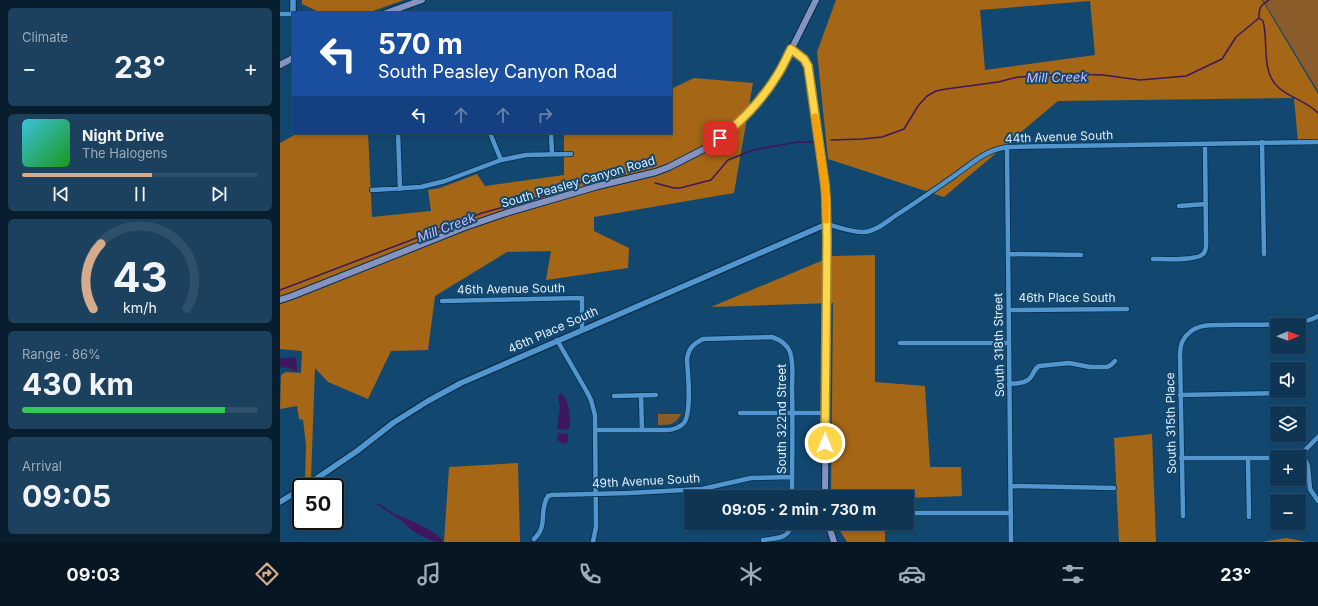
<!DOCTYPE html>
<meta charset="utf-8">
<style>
body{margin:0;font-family:Inter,sans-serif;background:#1c415e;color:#f1f3f6;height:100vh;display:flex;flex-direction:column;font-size:15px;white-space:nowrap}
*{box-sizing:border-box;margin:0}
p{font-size:13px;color:#9babb8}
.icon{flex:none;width:22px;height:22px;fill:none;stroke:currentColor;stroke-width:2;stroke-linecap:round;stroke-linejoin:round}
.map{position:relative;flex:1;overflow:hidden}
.sheet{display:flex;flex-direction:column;gap:8px;padding:8px;background:#081e2e;width:280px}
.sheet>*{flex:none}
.top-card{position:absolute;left:12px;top:12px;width:380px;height:122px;border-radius:0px;box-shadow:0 2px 6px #0003,0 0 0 1px #2e506b;background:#1a4fa0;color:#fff;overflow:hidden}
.needle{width:26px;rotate:89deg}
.fabs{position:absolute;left:990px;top:318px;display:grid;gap:8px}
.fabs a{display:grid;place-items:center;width:36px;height:36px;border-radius:0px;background:#0e3654;box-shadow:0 2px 6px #0003,0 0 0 1px #2e506b;font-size:20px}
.speed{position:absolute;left:12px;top:478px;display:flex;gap:8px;font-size:20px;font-weight:700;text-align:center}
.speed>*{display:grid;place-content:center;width:52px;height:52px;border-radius:50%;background:#0e3654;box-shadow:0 2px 6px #0003,0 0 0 1px #2e506b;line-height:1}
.speed .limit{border:2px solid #111;border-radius:6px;background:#fff;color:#111}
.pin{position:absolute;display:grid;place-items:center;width:34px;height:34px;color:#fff;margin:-17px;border-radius:8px;box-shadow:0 2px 6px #0006}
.me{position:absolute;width:44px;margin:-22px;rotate:0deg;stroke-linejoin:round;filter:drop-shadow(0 0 3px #0008)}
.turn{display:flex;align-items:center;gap:14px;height:84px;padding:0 20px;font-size:18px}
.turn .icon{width:52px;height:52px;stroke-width:2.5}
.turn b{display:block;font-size:28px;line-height:34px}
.lanes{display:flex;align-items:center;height:38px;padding:0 20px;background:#0003;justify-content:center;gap:20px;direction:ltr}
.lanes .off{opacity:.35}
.big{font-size:30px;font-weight:700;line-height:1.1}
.sheet .card{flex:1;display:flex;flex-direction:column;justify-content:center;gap:6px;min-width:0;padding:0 14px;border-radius:6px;background:#1c415e}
.sheet .dial{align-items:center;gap:0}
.dial svg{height:104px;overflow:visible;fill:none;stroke:#2e506b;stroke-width:7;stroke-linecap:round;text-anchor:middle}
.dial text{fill:#f1f3f6;stroke:none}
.song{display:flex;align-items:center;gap:12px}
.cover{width:48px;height:48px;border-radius:6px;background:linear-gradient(135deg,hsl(190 70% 55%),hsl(120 70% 35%))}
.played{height:4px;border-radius:2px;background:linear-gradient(90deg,#d6ab8b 55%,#2e506b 55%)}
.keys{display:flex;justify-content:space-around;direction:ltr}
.heat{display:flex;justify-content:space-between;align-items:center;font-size:22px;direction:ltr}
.charge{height:6px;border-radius:3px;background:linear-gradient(90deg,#34c759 86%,#2e506b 0)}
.trip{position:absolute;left:404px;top:490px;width:230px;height:40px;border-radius:0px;background:#0e3654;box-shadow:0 2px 6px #0003,0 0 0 1px #2e506b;font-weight:700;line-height:40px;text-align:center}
.menu{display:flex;height:64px;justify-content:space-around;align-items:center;background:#061622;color:#9babb8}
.menu .icon{width:28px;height:28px}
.menu .selected{color:#d6ab8b}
.menu b{font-size:18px;color:#f1f3f6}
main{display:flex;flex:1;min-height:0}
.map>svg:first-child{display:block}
</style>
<main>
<section class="sheet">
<div class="card"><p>Climate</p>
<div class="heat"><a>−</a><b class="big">23°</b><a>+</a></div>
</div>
<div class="card">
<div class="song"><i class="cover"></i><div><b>Night Drive</b><p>The Halogens</p></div></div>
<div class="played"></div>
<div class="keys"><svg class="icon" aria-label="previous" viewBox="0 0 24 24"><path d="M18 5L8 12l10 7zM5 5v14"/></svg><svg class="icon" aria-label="pause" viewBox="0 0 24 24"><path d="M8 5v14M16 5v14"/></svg><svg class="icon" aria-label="next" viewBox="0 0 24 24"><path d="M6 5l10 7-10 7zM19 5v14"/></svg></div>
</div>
<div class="card dial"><svg viewBox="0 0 100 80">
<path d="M14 69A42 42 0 1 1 86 69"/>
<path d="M14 69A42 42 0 0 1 20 19" stroke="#d6ab8b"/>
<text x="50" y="56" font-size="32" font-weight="700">43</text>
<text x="50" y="72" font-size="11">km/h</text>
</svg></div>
<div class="card"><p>Range · 86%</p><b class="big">430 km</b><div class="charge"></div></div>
<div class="card"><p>Arrival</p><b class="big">09:05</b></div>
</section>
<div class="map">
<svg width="1038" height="542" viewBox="0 0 1038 542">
<rect width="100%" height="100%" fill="#124870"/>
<!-- green -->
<path fill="#8a5c2a" d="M 983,0 L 1038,0 L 1038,91 Z
M 378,414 L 401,414 C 396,425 389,425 378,425 Z"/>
<!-- forest -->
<path fill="#a56616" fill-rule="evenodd" d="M 22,0 L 124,0 L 87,13 L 41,13 L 22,4 Z
M 556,0 L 982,0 L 1038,94 L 1038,142 L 1018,142 L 1014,98 L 778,101 L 664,197 L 548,159 L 537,52 ZM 810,1 L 815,55 L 705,70 L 700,10 Z
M 414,78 L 473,83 L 454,193 L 314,217 L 314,231 L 349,248 L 348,268 L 266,280 L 271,251 L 227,252 L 155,296 L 148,350 L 111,351 L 88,399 L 48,382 L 35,368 L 31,479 L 25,481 L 26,445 L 23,420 L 19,419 L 17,406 L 0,409 L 1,375 L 6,372 L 20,373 L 21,372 L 22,351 L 0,349 L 0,143 L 18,133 L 88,133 L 92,217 L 151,211 L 148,190 L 160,188 L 197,174 L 205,186 L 284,175 L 284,133 L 391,133 L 391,89 Z
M 595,255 L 595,382 L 645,386 L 650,467 L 681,467 L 682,496 L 627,498 L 551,497 L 553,303 L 431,307 L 553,256 Z
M 872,434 L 876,542 L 839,542 L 834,438 Z
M 238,463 L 240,542 L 164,542 L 169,467 Z
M 555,523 L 605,523 L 605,542 L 567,542 Z
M 1006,538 L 1028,542 L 982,542 Z"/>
<!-- water -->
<path fill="#3e175d" d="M 16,357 L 17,371 C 12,372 9,366 2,368 L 0,366 L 0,358 L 9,358 Z
M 281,393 C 290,401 290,417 290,428 C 287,430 280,430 277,428 L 280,408 L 278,396 Z
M 278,433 L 288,434 L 288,442 L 283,444 L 277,440 Z
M 93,502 C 102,504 109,512 118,515 C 128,520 160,532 163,542 C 149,542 131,532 122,521 Z"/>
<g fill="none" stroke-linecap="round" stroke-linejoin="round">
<!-- stream -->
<path stroke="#3e175d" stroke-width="1.5" d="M 979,18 L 983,21 C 989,42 980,72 999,88 C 1010,98 1027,101 1038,113
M 551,140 L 582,139 L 602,137 L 624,129 L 638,106 L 647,96 L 656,91 L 666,89 L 718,82 L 738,77 L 793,74 L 823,75 L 860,80 L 906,76 L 942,59 L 956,37 L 979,18 C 979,7 980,6 989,0
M 375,183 L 394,188 L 400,188 L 431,180 L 448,160 L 473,150 L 517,142 L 533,142
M 0,290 L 202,213 L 264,196 L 305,181 L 328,175 L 336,175"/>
<!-- minor casing -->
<g stroke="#072d49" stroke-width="6">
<path id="minor" d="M 0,14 L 13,14
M 118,133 L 120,189
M 210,133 L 221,160
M 271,133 L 272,154
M 982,142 L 984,254
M 727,147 L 731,542
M 92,190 L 141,187 L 165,181 L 221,160 L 246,155 L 291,154
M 899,206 L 926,204
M 547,224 C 558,227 571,232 583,232 C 595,232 606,222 615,216 C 635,203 654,190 674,176 C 693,163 703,151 727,147 L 1038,142
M 728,254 L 801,255
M 873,259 C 884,259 916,261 923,254 C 927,251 926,244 926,239 L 925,144
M 162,301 L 302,298 L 302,329
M 729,310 L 847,309
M 277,340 L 307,392 L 311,400 L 315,415 L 316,527 L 313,542
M 620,343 L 729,343
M 729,384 C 737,383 746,384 751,377 C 754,373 754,369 759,366 L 789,363 L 810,367 L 827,367 L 831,365 L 835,361
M 361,395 L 362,430
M 900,395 L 1006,393
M 334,396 L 376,395
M 460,413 L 545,413
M 316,430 L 386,430 C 393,430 399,428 404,423 C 412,412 408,375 407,360 C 408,349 413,344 423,339 L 492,337 C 501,340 507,344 510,352 C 514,364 512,378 512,389 C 513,425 512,461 512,497
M 1022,453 L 1028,466 L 1030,489 L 1038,501
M 1014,457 L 1022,453 L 1038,437
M 901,458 L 997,458
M 968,458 L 969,517
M 731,486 L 834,488
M 627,513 L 730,513
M 903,516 L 900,355 C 900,346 902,338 909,333 C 918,324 932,325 944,325 C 967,324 1020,328 1038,316
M 254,539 C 269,525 258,512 268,496 L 272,495 L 349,493 L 422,489 L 471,478 L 512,477
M 483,540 C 495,538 511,539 511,523"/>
</g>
<!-- tertiary casing -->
<g stroke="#072d49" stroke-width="8">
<path id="tertiary" d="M 13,0 L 13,13
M 24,487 L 77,451 L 113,423 L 148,401 L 181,383 L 547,224
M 0,502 L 21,489"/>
</g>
<!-- secondary casing -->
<g stroke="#072d49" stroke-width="8">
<path id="secondary" d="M 106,13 L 142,0
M 511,49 L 524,59 L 528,66 L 545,185 L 547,224 L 545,497
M 0,65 L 13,58
M 0,300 L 12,296 L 185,227 L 226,213 L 318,186 L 376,172 L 389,167 L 428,147 L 451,129 L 475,107 L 499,74 L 536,0
M 548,523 L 554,542"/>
</g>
<!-- minor -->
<use href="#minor" stroke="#5296cf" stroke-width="4.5"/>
<!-- tertiary -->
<use href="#tertiary" stroke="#5296cf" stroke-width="5.5"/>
<!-- secondary -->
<use href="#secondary" stroke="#8493c2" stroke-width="6"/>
</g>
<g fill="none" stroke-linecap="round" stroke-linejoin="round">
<!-- route casing -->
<g stroke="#a68a30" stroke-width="10">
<path id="route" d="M 440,138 C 463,120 483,99 498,74 C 503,66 507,57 511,49 L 524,59 L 528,66 L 545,185 L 546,198 L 547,238 L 545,443"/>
</g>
<!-- route -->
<use href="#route" stroke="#ffd54a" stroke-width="7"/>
<!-- slow -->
<path stroke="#f59e0b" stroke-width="7" d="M 535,117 L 545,185 L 546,220"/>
</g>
<g text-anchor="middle" stroke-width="4" stroke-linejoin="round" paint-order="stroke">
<!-- street labels -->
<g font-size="12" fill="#e0eefa" stroke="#124870">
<text transform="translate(779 137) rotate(-2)" y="4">44th Avenue South</text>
<text transform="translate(298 182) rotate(-16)" y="4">South Peasley Canyon Road</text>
<text transform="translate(231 289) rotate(-1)" y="4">46th Avenue South</text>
<text x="787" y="302">46th Place South</text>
<text transform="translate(273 330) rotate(-24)" y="4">46th Place South</text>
<text transform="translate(719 345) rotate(-91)" y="4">South 318th Street</text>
<text transform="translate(502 419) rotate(-90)" y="4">South 322nd Street</text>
<text transform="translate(891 423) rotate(-91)" y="4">South 315th Place</text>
<text transform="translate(366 481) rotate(-3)" y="4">49th Avenue South</text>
</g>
<!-- water labels -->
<g font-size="13" font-style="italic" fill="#d3b7f4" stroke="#124870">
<text transform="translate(777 77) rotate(-1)" y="5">Mill Creek</text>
<text transform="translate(166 227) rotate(-21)" y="5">Mill Creek</text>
</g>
</g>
</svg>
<div class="fabs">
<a><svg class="needle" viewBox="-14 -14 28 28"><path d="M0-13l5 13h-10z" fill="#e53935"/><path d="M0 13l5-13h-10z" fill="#9babb8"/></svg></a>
<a><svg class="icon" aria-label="sound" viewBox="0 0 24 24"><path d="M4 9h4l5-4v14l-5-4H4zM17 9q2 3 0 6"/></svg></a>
<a><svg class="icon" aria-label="layers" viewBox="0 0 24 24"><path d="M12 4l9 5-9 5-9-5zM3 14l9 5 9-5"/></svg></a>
<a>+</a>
<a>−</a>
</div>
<div class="speed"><div class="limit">50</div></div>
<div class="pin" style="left:440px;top:138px;background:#d93025"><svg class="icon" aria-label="arrive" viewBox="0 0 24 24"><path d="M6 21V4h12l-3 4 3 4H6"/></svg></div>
<svg class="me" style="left:545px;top:443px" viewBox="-20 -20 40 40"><circle r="17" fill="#ffd54a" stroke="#fff" stroke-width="3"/><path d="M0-11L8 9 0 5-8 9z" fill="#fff"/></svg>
<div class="trip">09:05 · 2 min · 730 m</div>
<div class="top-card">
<div class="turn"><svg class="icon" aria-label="left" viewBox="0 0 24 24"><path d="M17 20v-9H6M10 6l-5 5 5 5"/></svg><div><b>570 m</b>South Peasley Canyon Road</div></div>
<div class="lanes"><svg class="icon" aria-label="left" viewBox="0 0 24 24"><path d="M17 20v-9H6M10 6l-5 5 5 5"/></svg><svg class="icon off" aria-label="ahead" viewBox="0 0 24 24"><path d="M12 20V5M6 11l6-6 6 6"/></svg><svg class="icon off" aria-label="ahead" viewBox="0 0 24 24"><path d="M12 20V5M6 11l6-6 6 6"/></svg><svg class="icon off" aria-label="right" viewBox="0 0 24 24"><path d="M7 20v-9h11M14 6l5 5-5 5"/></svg></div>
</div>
</div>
</main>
<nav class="menu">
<b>09:03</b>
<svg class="icon selected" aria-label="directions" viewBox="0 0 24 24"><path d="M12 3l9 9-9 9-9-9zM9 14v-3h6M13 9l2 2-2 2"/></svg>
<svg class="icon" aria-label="music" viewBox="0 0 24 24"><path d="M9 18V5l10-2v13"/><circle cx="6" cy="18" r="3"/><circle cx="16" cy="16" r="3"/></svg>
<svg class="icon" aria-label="phone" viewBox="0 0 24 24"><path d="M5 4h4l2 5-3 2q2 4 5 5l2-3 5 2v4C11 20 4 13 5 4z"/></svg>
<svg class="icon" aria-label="climate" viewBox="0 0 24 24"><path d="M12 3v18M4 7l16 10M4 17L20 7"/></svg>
<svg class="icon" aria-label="car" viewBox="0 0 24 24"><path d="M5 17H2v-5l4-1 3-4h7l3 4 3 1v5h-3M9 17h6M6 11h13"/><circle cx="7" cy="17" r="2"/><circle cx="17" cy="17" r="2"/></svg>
<svg class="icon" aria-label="filters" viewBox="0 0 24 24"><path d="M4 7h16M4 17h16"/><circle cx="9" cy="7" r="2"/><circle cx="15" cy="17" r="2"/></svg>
<b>23°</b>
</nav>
